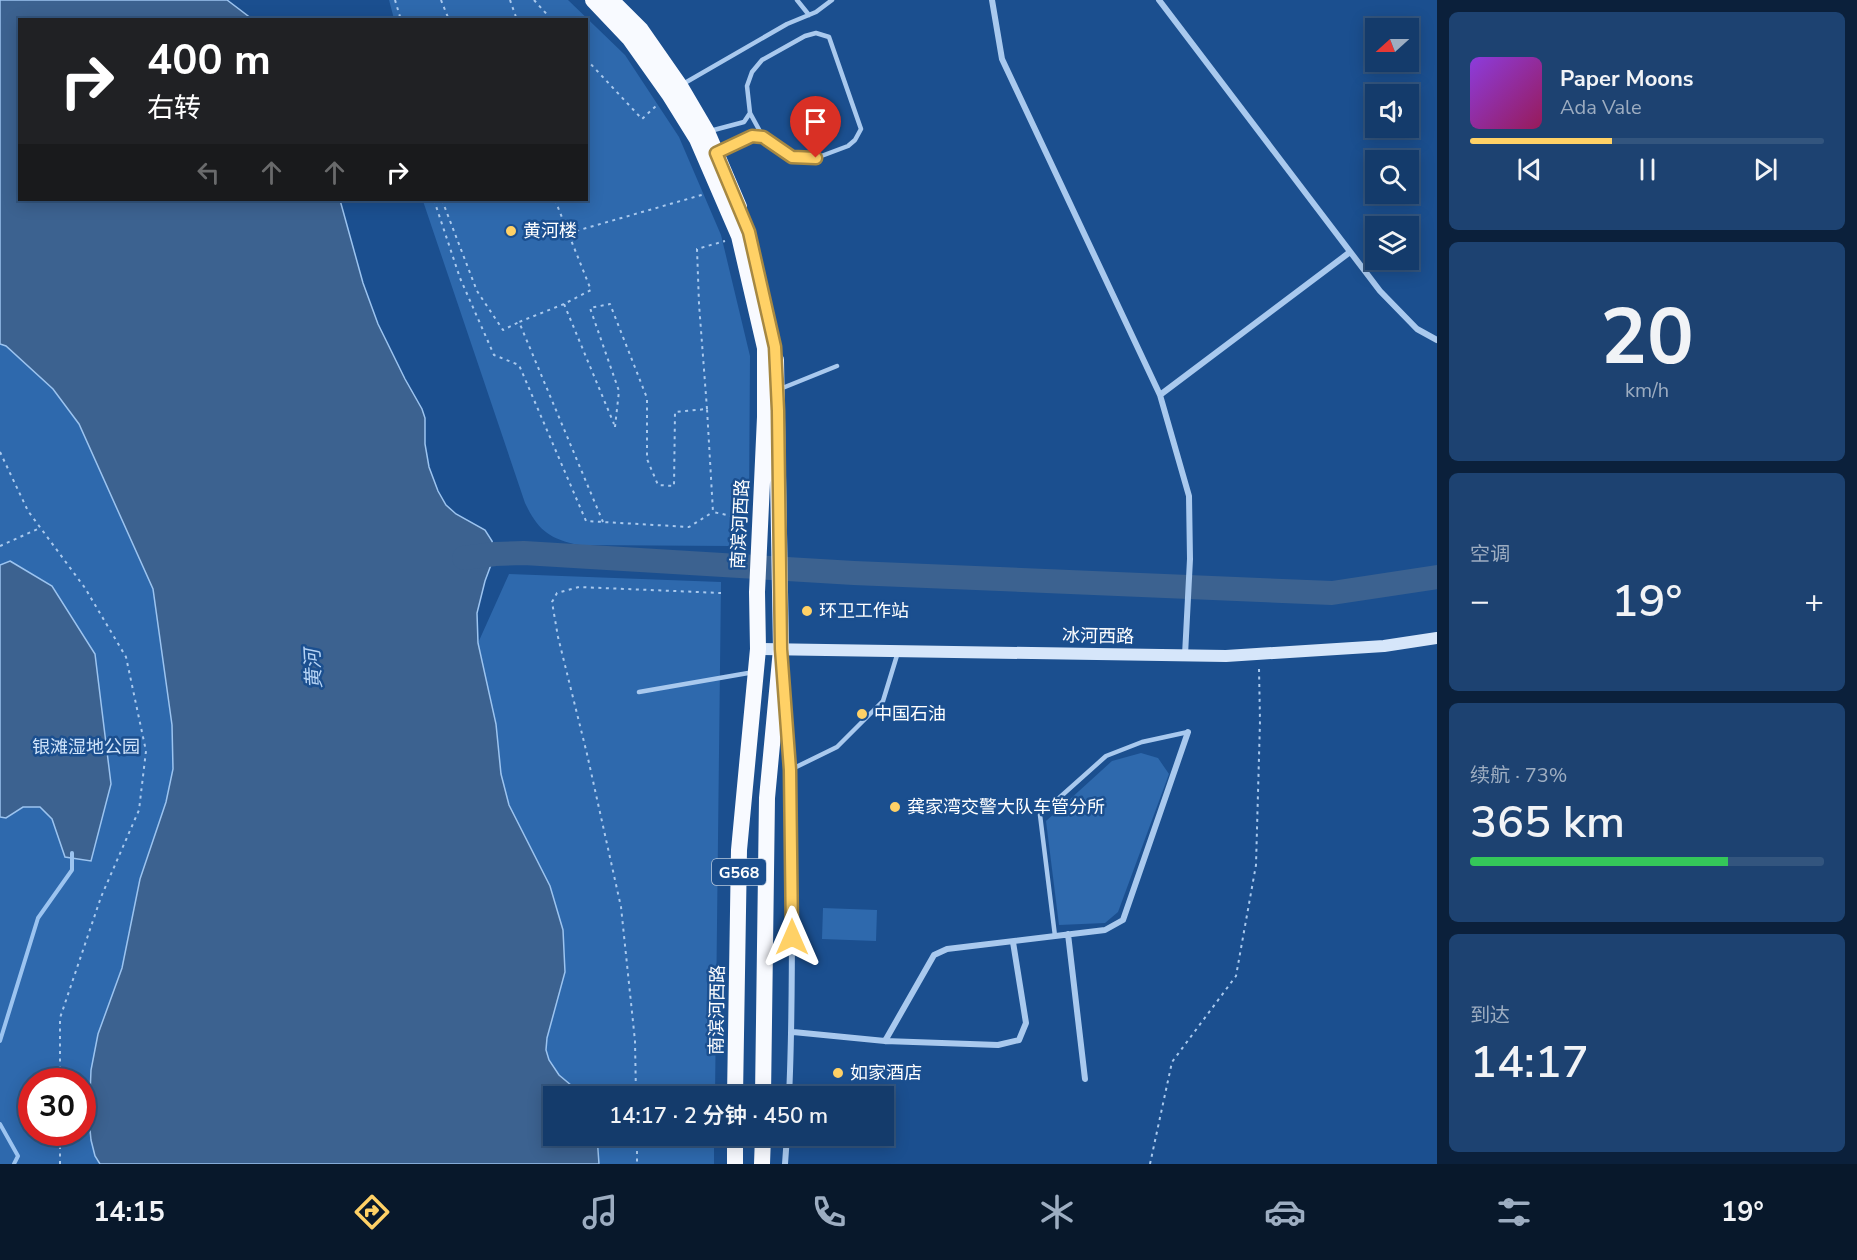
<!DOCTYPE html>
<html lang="zh">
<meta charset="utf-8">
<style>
body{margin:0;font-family:"Nunito Sans","Noto Sans SC",sans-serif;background:#1d4271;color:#f1f3f6;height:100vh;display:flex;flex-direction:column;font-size:22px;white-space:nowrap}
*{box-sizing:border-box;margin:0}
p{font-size:20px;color:#9dadc1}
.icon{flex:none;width:33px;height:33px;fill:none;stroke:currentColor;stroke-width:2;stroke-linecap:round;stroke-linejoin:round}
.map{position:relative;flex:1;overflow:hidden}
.details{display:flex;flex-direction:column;gap:12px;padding:12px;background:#0b203b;width:420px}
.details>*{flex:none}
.hud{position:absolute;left:18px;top:18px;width:570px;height:183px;border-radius:0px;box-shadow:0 3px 15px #0003,0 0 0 2px #33557e;background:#202124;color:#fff;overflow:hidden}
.needle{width:39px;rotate:249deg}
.tools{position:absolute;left:1365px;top:18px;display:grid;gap:12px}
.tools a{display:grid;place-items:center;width:54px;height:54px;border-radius:0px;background:#143b6b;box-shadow:0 3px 15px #0003,0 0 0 2px #33557e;font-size:30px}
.speed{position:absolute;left:18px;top:1068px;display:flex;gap:12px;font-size:30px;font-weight:700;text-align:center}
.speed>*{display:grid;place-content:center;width:78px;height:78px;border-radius:50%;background:#143b6b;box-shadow:0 3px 15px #0003,0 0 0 2px #33557e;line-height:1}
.speed .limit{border:9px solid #d22;background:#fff;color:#111}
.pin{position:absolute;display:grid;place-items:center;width:51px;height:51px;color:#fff;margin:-62px -26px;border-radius:50% 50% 50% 0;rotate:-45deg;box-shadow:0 0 6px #0007}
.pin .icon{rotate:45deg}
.me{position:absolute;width:66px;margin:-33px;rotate:0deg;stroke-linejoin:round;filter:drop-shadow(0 0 4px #0008)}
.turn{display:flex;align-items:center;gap:21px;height:126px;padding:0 30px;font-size:27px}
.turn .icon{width:78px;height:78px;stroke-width:2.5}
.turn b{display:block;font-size:42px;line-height:51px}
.lanes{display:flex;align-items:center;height:57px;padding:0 30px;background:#0003;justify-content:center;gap:30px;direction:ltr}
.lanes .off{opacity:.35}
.big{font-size:45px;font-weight:600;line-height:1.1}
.details .card{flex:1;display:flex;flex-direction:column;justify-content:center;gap:9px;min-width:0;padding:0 21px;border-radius:9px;background:#1d4271}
.details .dial{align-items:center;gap:0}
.dial b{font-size:78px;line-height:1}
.song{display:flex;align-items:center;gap:18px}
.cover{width:72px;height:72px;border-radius:9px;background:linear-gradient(135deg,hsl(270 70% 55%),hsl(330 70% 35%))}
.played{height:6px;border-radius:3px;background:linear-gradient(90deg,#ffd166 40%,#33557e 40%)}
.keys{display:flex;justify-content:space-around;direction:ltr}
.heat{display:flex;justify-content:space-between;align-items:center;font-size:33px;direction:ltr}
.charge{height:9px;border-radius:4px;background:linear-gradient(90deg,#34c759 73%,#33557e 0)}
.trip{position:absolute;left:543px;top:1086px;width:351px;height:60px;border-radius:0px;background:#143b6b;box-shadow:0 3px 15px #0003,0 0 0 2px #33557e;font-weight:600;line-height:60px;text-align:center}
.tabs{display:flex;height:96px;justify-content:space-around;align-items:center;background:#08182b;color:#9dadc1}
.tabs .icon{width:42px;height:42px}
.tabs .current{color:#ffd166}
.tabs b{font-size:27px;color:#f1f3f6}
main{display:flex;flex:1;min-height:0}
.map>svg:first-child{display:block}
</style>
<main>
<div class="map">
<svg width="1437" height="1164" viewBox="0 0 1437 1164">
<rect width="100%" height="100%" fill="#1b4f8f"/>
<!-- green -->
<path fill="#2e69ad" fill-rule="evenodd" d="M 389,0 L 568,0 L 625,55 L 679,137 L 721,235 L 750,356 L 749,500 L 731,546 L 579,545 C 549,539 538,530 525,503 L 423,201 L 423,200 L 586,200 L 586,20 L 394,19 Z
M 0,344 L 6,346 L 53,389 L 79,424 L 153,589 L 172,725 L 173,769 L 166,802 L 140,878 L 122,968 L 98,1034 L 91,1070 L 89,1119 L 95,1156 L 100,1164 L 0,1164 ZM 32,1082 L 82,1082 L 82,1132 L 32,1132 Z
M 509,574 L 721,582 L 715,1096 L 584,1096 L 559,1075 L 549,1060 L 546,1050 L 547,1038 L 565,972 L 524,835 L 509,805 L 501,774 L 496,724 L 478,643 Z
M 1141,753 L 1158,758 L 1169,774 L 1118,912 L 1105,923 L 1059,925 L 1046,821 L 1112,761 Z
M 823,908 L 877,910 L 876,941 L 822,939 Z
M 597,1136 L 714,1136 L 714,1164 L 599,1164 Z"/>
<!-- water -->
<path fill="#3c6290" stroke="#9cc4f0" stroke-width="1.5" d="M 0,0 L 227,0 L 252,19 L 20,20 L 20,200 L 340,200 L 363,283 L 378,324 L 405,379 L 422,409 L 425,418 L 425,444 L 429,467 L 438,491 L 446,505 L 456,514 L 485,530 L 492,541 L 495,554 L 485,581 L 477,613 L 478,643 L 496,724 L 501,774 L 509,805 L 550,886 L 563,930 L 565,972 L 547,1038 L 546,1050 L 549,1060 L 559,1075 L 584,1096 L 554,1096 L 554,1136 L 597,1136 L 599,1164 L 100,1164 L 95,1156 L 91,1140 L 89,1119 L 91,1070 L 98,1034 L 122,968 L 140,879 L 166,802 L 173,769 L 172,725 L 153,589 L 79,424 L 53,389 L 6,346 L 0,344 Z
M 10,561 L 52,586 L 95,654 L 111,784 L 91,861 L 65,857 L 52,819 L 40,807 L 23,807 L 6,818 L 0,817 L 0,565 Z"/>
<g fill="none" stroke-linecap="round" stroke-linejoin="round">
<!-- stream -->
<path stroke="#9cc4f0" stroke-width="4" d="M 0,1041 L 38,918 L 72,870 L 72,853
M 0,1124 L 18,1156 L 14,1164"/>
<!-- river -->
<path stroke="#3c6290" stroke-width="24" d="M 464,558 L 495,554 L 524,553 L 854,573 L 1332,593 L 1437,577"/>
<!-- path -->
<path stroke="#a9c9ee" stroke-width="2" stroke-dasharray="3 4.5" stroke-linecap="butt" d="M 395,0 L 401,20
M 441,0 L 449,20
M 510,0 L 517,20
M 534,0 L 552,20
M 586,59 L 642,119 L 658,104
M 434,200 L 460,278 L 494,355 L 519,365 L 586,521 L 689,527 L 713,512
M 442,200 L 477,291 L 503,330 L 519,322
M 555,200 L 591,290 L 564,304 L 614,424
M 569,233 L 705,194
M 564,304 L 519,322 L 603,522
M 707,409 L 699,304 L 697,249 L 725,241
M 615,427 L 619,391 L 590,308 L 610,304 L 647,398 L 647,459 L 658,485 L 674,486 L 675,412 L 707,409 L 713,512 L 746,519
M 0,452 L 28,511 L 85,588 L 126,657 L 146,751 L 139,810 L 101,897 L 60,1018 L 60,1082
M 0,546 L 40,528
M 635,1085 L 719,1088
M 636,1096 L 635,1041 L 621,907 L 587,754 L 558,637 L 552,602 L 557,593 L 579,587 L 721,593
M 637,1136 L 637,1164
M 60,1164 L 60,1132
M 1150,1164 L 1172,1062 L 1236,976 L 1256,865 L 1260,721 L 1259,668"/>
<!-- service -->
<path stroke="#a9c9ee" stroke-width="4.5" d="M 797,0 L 809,15
M 683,84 L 787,24 L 816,12 L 832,0
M 750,113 L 763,137
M 710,131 L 744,122 L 750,113 L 747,86 L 752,72 L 762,60 L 805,36 L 816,33 L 829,37 L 861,129 L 855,140 L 848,146 L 816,158 L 792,157 L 763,137 L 752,136 L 719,152
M 780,389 L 837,366
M 639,692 L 754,672
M 790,770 L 837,747 L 883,701 L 898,652
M 1055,936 L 1040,815 L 1106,756 L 1142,742 L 1188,732"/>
<!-- minor -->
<path stroke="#a9c9ee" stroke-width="6" d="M 992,0 L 1002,59 L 1160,395 L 1350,252
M 1159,0 L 1380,291 L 1417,329 L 1437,340
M 1160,395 L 1189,496 L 1190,559 L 1185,655
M 784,689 C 790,764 791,838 792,913 C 792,975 792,1035 789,1096
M 1068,934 L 1085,1079
M 793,1032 L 885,1041 L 998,1045 L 1019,1040 L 1026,1023 L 1013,942
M 885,1041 L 934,955 L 947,949 L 1105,930 L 1123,920 L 1188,732
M 785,1164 L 787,1136"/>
<!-- secondary -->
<path stroke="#d6e6fa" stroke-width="12" d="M 758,649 L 1226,656 L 1384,646 L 1437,638"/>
<!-- trunk -->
<path stroke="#f8faff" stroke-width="16" d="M 593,0 L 630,39 L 669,94 L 697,139 L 739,236 L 765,348 L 765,417 L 757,592 L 758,649 L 739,850 L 735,1096
M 611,0 L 641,30 L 680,86 L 707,132 L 739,207
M 763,1096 L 767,798 L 781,649 L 776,360
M 735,1164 L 735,1136
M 762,1164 L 763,1136"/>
</g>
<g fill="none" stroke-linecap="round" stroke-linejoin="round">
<!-- route casing -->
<g stroke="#a68842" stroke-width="15">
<path id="route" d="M 792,937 L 790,770 L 781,649 L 778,411 L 775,347 L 749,232 L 716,153 L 752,136 L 763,137 L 792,157 L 816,158"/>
</g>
<!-- route -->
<use href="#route" stroke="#ffd166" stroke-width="10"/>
</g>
<!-- markers -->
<g fill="#ffd166" stroke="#1b4f8f" stroke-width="2">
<circle cx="511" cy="231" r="6"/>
<circle cx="807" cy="611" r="6"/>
<circle cx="862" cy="714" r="6"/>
<circle cx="895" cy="807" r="6"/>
<circle cx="838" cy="1073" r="6"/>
</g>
<g text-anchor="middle" stroke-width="5" stroke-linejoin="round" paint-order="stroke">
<!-- shield labels -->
<rect fill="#1b4f8f" stroke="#bbcadd" stroke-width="1.5" x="712" y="859" width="54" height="26" rx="4.5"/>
<g font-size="16" font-weight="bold" fill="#fff">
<text x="739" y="878">G568</text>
</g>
<!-- poi labels -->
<g font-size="18" fill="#fff" stroke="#1b4f8f" text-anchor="start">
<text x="523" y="237">黄河楼</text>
<text x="819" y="617">环卫工作站</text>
<text x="874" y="720">中国石油</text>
<text x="907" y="813">龚家湾交警大队车管分所</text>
<text x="850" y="1079">如家酒店</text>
</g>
<!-- street labels -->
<g font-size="18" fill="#fff" stroke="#1b4f8f">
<text transform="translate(740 524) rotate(-87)" y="6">南滨河西路</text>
<text transform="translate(1098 636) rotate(1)" y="6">冰河西路</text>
<text transform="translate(717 1010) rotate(-89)" y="6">南滨河西路</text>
</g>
<!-- park labels -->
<g font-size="18" fill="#cfe3fa" stroke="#1b4f8f">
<text x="86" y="753">银滩湿地公园</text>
</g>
<!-- water labels -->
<g font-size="20" font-style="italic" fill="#b5d3f5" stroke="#1b4f8f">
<text transform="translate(313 669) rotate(-93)" y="7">黄河</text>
</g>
</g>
</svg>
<div class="tools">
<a><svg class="needle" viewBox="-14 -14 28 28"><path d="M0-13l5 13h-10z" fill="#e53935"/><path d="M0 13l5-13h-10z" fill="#9dadc1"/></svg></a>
<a><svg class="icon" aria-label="sound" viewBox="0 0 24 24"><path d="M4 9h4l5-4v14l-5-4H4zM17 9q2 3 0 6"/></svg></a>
<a><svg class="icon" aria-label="search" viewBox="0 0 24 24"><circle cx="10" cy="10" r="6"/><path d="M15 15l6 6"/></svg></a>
<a><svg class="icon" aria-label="layers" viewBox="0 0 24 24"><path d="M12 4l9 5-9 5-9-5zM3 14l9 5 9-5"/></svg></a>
</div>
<div class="speed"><div class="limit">30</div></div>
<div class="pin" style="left:816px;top:158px;background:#d93025"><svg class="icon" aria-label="arrive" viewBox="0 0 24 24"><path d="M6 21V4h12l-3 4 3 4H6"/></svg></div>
<svg class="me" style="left:792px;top:937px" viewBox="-20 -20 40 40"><path d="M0-17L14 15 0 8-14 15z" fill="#ffd166" stroke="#fff" stroke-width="4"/></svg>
<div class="trip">14:17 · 2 分钟 · 450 m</div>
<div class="hud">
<div class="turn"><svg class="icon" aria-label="right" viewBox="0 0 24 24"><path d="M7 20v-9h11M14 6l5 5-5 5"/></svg><div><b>400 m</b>右转</div></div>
<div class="lanes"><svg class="icon off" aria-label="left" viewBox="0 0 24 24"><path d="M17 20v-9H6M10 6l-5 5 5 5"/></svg><svg class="icon off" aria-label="ahead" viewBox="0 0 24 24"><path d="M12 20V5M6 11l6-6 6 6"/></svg><svg class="icon off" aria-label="ahead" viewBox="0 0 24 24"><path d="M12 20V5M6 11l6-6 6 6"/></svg><svg class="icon" aria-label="right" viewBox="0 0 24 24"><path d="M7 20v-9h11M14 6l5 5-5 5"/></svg></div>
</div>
</div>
<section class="details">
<div class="card">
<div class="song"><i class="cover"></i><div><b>Paper Moons</b><p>Ada Vale</p></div></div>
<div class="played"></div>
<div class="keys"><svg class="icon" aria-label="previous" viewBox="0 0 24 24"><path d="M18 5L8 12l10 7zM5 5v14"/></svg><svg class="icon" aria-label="pause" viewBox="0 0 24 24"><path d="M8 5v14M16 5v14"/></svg><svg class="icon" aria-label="next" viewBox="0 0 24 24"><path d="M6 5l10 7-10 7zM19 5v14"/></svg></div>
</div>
<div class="card dial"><b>20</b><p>km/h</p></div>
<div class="card"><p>空调</p>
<div class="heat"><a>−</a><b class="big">19°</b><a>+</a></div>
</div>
<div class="card"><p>续航 · 73%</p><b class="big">365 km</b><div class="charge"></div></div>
<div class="card"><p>到达</p><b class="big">14:17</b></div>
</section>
</main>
<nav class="tabs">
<b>14:15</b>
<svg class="icon current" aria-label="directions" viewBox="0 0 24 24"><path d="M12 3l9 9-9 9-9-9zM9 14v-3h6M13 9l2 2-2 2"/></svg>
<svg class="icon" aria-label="music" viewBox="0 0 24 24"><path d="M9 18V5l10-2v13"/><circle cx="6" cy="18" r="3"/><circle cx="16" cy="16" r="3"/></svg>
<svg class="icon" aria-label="phone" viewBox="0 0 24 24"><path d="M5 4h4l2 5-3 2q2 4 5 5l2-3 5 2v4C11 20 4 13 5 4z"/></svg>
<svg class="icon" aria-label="climate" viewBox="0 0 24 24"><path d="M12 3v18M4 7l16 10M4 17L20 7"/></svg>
<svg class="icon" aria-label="car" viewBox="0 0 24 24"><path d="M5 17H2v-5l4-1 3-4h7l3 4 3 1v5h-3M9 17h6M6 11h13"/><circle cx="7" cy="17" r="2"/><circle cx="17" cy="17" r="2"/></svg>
<svg class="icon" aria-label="filters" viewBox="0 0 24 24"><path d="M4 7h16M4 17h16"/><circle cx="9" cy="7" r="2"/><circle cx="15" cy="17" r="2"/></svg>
<b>19°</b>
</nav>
